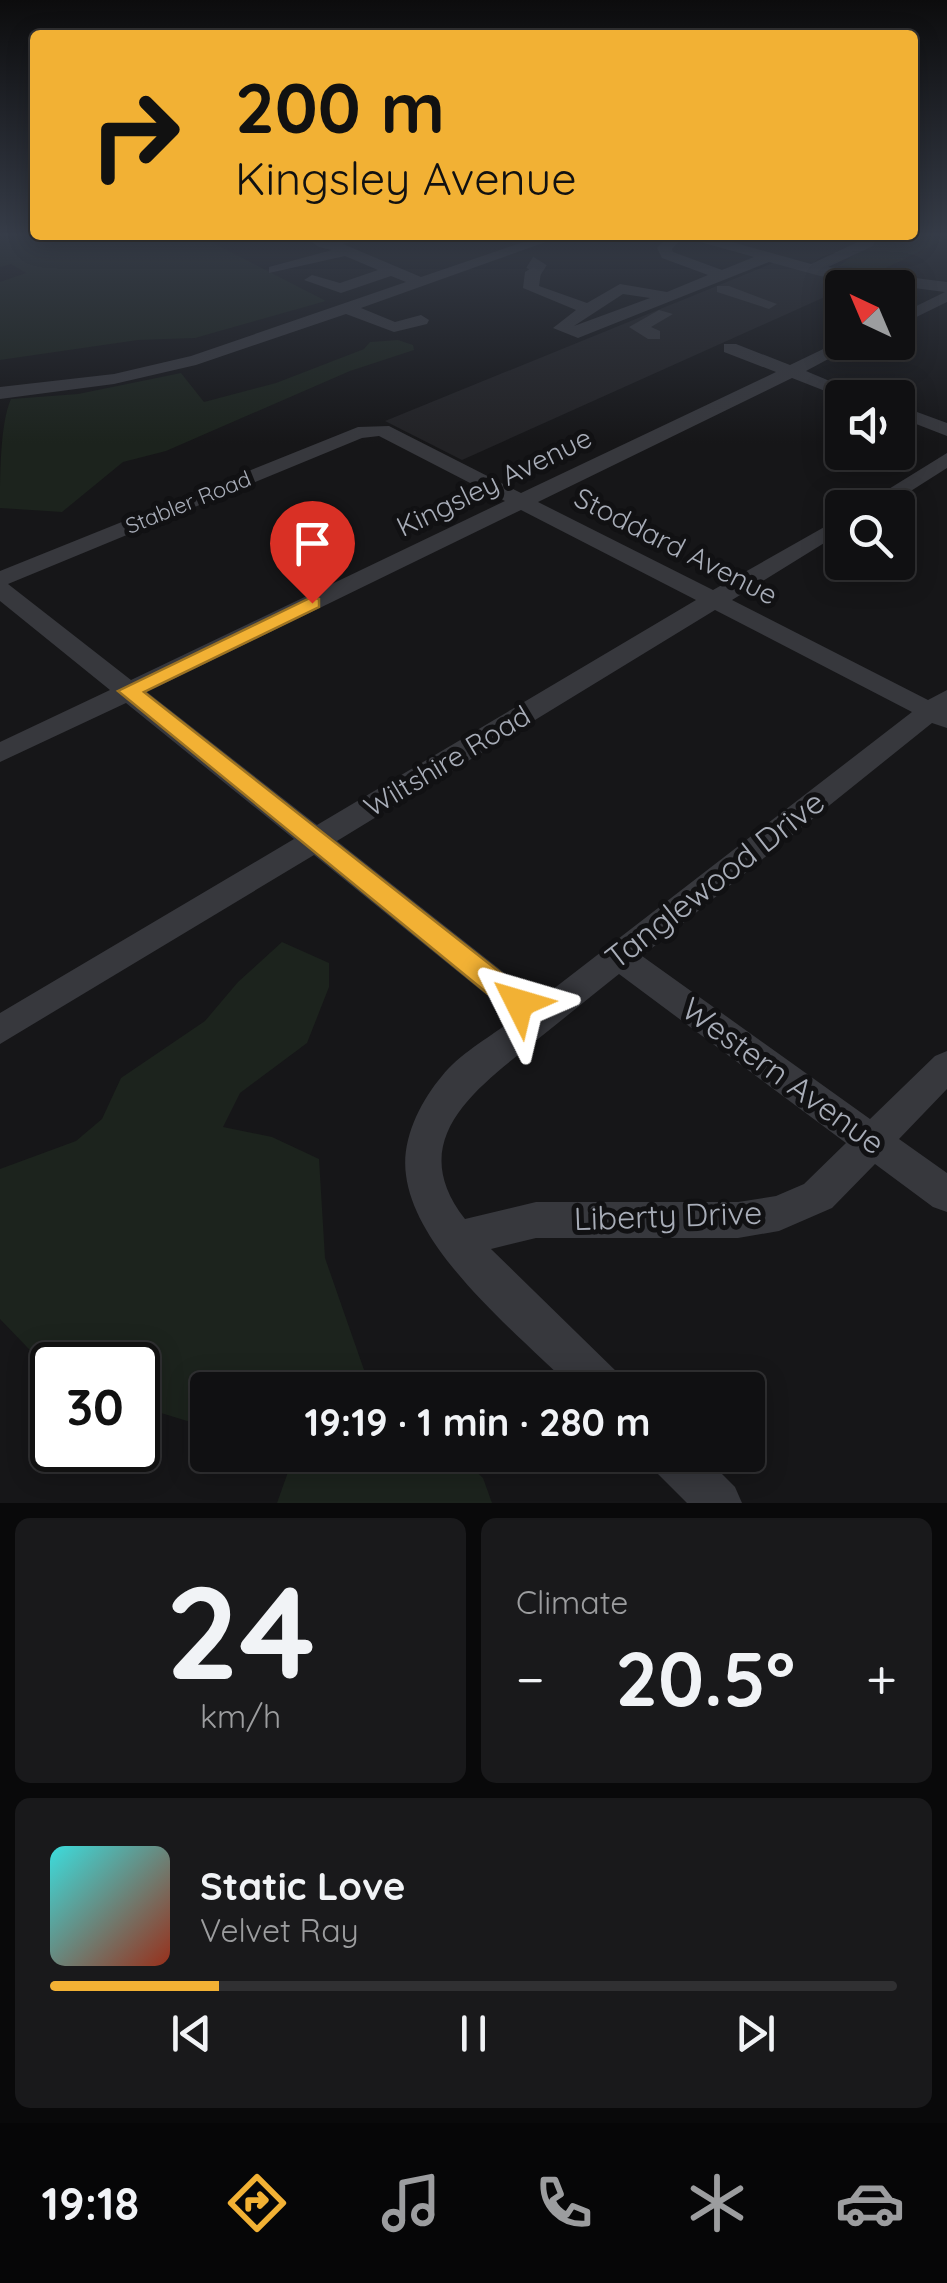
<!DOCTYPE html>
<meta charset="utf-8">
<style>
body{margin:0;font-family:Quicksand,sans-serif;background:#19191b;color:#f1f3f6;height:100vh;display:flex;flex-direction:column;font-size:38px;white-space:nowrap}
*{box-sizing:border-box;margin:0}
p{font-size:32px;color:#9c9d9f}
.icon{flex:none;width:55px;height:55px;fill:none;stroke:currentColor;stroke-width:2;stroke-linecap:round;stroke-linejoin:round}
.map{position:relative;height:1503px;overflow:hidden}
.panel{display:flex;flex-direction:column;gap:15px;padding:15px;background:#09090a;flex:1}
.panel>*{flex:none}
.banner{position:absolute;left:30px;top:30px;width:888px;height:210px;border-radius:10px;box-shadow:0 5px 25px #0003,0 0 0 2px #303032;background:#f2b134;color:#111;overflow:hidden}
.needle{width:65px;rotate:316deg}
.controls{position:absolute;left:825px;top:270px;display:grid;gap:20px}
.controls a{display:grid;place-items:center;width:90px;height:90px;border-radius:10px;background:#101012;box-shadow:0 5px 25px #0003,0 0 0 2px #303032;font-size:50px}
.speed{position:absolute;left:30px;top:1342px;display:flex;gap:20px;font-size:50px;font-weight:700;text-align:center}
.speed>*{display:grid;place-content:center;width:130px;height:130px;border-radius:50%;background:#101012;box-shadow:0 5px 25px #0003,0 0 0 2px #303032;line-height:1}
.speed .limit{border:5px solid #111;border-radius:15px;background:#fff;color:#111}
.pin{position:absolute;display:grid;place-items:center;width:85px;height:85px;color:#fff;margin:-102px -42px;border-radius:50% 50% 50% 0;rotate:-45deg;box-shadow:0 0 10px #0007}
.pin .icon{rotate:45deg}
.me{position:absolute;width:110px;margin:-55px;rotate:310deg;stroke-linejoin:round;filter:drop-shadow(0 0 8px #0008)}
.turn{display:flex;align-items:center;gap:35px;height:210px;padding:0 40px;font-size:45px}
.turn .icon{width:130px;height:130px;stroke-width:2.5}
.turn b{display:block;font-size:70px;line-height:85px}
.big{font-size:75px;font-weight:700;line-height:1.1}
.panel .tile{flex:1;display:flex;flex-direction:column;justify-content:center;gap:15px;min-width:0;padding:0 35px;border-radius:15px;background:#19191b}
.panel .dial{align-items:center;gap:0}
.dial b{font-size:130px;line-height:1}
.song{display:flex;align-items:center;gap:30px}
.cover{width:120px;height:120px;border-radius:15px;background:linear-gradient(135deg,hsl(180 70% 55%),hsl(10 70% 35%))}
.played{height:10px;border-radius:5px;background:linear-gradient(90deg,#f2b134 20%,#303032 20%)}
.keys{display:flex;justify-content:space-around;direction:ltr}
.heat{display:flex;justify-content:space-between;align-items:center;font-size:55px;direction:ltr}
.panel .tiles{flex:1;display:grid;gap:15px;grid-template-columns:1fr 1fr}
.tile:last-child{grid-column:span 2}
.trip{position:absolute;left:190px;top:1372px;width:575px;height:100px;border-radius:10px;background:#101012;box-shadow:0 5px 25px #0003,0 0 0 2px #303032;font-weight:700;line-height:100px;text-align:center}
.tab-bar{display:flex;height:160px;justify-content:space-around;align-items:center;background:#060607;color:#9c9d9f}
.tab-bar .icon{width:70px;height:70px}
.tab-bar .current{color:#f2b134}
.tab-bar b{font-size:45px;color:#f1f3f6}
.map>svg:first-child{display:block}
</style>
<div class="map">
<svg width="947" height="1503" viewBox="0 0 947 1503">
<rect width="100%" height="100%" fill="#161618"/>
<!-- built -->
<path fill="#222225" d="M 778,261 L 867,278 L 462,460 L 385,421 Z"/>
<!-- green -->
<path fill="#1c231d" d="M 0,233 L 211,235 L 213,243 L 326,301 L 195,338 L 138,340 L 0,360 L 0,282 L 26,273 L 11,264 L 0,267 Z
M 947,233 L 947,238 L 882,270 L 839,266 L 881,235 Z
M 398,340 L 413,345 L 414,350 L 350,371 L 166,451 L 123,462 L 62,512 L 0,508 C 0,477 0,423 11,399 L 78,394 L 181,373 L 204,402 L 276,383 L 364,349 L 370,342 Z
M 282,942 L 329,963 L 329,987 L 307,1043 L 240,1093 L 223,1127 L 272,1137 L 319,1159 L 325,1258 L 371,1390 L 208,1390 L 207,1427 L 138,1406 L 138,1365 L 52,1365 L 52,1373 L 0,1319 L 0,1169 L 76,1141 L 102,1119 L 121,1078 L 205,1021 L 238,982 Z
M 270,1455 L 459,1455 L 483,1478 L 492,1503 L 277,1503 L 288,1472 Z"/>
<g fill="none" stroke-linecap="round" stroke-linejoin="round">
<!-- minor-tunnel -->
<path stroke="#333438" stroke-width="16" stroke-dasharray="16 9" stroke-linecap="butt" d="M 533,272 L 540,261"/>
<!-- minor -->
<path fill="#37383d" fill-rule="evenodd" d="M 302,235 L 329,238 L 373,235 L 343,244 L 421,277 L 544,235 L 565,235 L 361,308 L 395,322 L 421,315 L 429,320 L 427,324 L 394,332 L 346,314 L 196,365 L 114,384 L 0,399 L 0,387 L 114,374 L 191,356 L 406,282 L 391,276 L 341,293 L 304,280 L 312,275 L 340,283 L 378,270 L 345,256 L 269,273 L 269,267 L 332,250 L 319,247 Z
M 669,235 L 707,235 L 811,264 L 862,240 L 859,235 L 877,235 L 873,246 L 828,267 L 947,282 L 947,302 L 898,326 L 898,315 L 945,292 L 820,276 L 769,262 L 578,338 L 553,328 L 576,310 L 523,288 L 525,272 L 533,267 L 541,272 L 539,286 L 587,303 L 620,284 L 667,292 L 708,275 L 662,258 L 657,248 ZM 684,236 L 686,238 L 754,257 L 722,270 L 673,252 L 672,249 ZM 623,294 L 650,298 L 574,326 Z
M 717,286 L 729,286 L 777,304 L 769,309 L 717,292 Z
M 659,310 L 673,314 L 651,327 L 660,331 L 660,339 L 648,339 L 629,327 Z
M 842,340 L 860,342 L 806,371 L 870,398 L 843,398 L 792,378 L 538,502 L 713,590 L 842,517 L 842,532 L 732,600 L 928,700 L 947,690 L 947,728 L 932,723 L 642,956 L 870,1119 L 935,1056 L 947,1051 L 947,1089 L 899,1139 L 947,1173 L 947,1212 L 933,1207 L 875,1164 L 832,1208 L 779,1231 L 738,1238 L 536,1238 L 491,1249 L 620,1375 L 627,1390 L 574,1390 C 520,1335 416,1254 406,1175 C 401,1140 420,1102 442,1076 C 460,1053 492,1036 515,1018 L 314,855 L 0,1044 L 0,1013 L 294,839 L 126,703 L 0,762 L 0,742 L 110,690 L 0,601 L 0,571 L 358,427 L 389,426 L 521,493 L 776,372 L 724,352 L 724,344 L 736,344 L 790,365 ZM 379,436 L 505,501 L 131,680 L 8,584 L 362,438 ZM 521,510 L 696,600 L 317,825 L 147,692 ZM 715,610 L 912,712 L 539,1000 L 337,841 ZM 619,974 L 846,1143 L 804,1184 L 776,1196 L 738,1202 L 536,1202 L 465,1219 C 403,1140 477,1088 533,1043 C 562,1020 590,997 619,974 Z
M 898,405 L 947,423 L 947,436 L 898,417 Z
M 947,453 L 947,468 L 884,508 L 858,508 Z
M 648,1455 L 703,1455 L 735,1487 L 742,1503 L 687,1503 L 655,1471 Z"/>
</g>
<!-- sky -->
<linearGradient id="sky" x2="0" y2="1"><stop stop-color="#0c0c0d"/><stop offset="0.53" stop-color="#363c48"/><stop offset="1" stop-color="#363c48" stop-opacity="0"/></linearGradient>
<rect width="947" height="443" fill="url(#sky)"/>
<!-- route -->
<path fill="#f2b134" stroke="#9d7322" stroke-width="2.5" d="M 312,597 L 319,599 L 319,607 L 144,692 L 529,995 L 533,1003 L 529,1011 L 519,1014 L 509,1011 L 118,691 Z"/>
<g text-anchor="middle" stroke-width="10" stroke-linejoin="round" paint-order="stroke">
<!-- far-street labels -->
<g font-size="22" fill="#a8adb8" stroke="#111113">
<text transform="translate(188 502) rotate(-22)" y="8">Stabler Road</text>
</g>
<!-- street labels -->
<g font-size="28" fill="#a8adb8" stroke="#111113">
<text transform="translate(494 482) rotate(-26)" y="10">Kingsley Avenue</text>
<text transform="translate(676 546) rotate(27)" y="10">Stoddard Avenue</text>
<text transform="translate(447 761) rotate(-31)" y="10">Wiltshire Road</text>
</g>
<!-- near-street labels -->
<g font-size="32" fill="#a8adb8" stroke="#111113">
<text transform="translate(715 880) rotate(-38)" y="11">Tanglewood Drive</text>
<text transform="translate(783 1076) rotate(36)" y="11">Western Avenue</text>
<text transform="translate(668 1216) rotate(-2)" y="11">Liberty Drive</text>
</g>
</g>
</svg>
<div class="controls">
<a><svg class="needle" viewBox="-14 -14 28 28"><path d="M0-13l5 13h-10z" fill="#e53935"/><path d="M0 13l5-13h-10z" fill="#9c9d9f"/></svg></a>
<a><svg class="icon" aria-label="sound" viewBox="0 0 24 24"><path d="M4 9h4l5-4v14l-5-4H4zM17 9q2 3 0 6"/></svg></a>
<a><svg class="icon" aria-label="search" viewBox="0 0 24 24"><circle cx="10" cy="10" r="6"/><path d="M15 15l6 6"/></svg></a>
</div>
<div class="speed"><div class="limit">30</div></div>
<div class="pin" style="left:312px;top:603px;background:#d93025"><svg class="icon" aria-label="arrive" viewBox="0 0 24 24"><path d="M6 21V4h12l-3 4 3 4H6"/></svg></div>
<svg class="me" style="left:519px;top:1003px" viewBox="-20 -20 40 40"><path d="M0-17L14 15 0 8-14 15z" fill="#f2b134" stroke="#fff" stroke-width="4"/></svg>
<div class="trip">19:19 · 1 min · 280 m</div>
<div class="banner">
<div class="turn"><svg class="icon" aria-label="right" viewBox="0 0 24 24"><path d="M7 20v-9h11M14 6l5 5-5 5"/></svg><div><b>200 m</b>Kingsley Avenue</div></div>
</div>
</div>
<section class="panel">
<div class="tiles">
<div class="tile dial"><b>24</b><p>km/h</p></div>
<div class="tile"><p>Climate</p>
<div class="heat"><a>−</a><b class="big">20.5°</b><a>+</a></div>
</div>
<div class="tile">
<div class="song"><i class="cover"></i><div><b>Static Love</b><p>Velvet Ray</p></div></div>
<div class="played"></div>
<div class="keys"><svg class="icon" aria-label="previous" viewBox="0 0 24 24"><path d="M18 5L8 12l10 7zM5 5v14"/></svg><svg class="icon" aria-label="pause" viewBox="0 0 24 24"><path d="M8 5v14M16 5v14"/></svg><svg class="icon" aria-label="next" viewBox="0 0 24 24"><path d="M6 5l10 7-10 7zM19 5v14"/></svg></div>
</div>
</div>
</section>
<nav class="tab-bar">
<b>19:18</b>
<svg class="icon current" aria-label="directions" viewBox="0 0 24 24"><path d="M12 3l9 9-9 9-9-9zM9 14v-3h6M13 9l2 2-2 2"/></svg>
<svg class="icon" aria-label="music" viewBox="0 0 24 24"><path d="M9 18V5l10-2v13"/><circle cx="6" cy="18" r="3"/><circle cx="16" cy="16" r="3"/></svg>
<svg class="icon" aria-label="phone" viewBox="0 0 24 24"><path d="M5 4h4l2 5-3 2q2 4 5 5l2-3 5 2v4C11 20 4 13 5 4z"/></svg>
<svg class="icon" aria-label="climate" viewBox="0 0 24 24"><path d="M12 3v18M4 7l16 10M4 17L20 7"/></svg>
<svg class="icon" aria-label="car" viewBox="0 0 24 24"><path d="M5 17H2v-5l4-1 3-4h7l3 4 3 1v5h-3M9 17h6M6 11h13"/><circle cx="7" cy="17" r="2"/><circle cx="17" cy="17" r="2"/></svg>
</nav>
